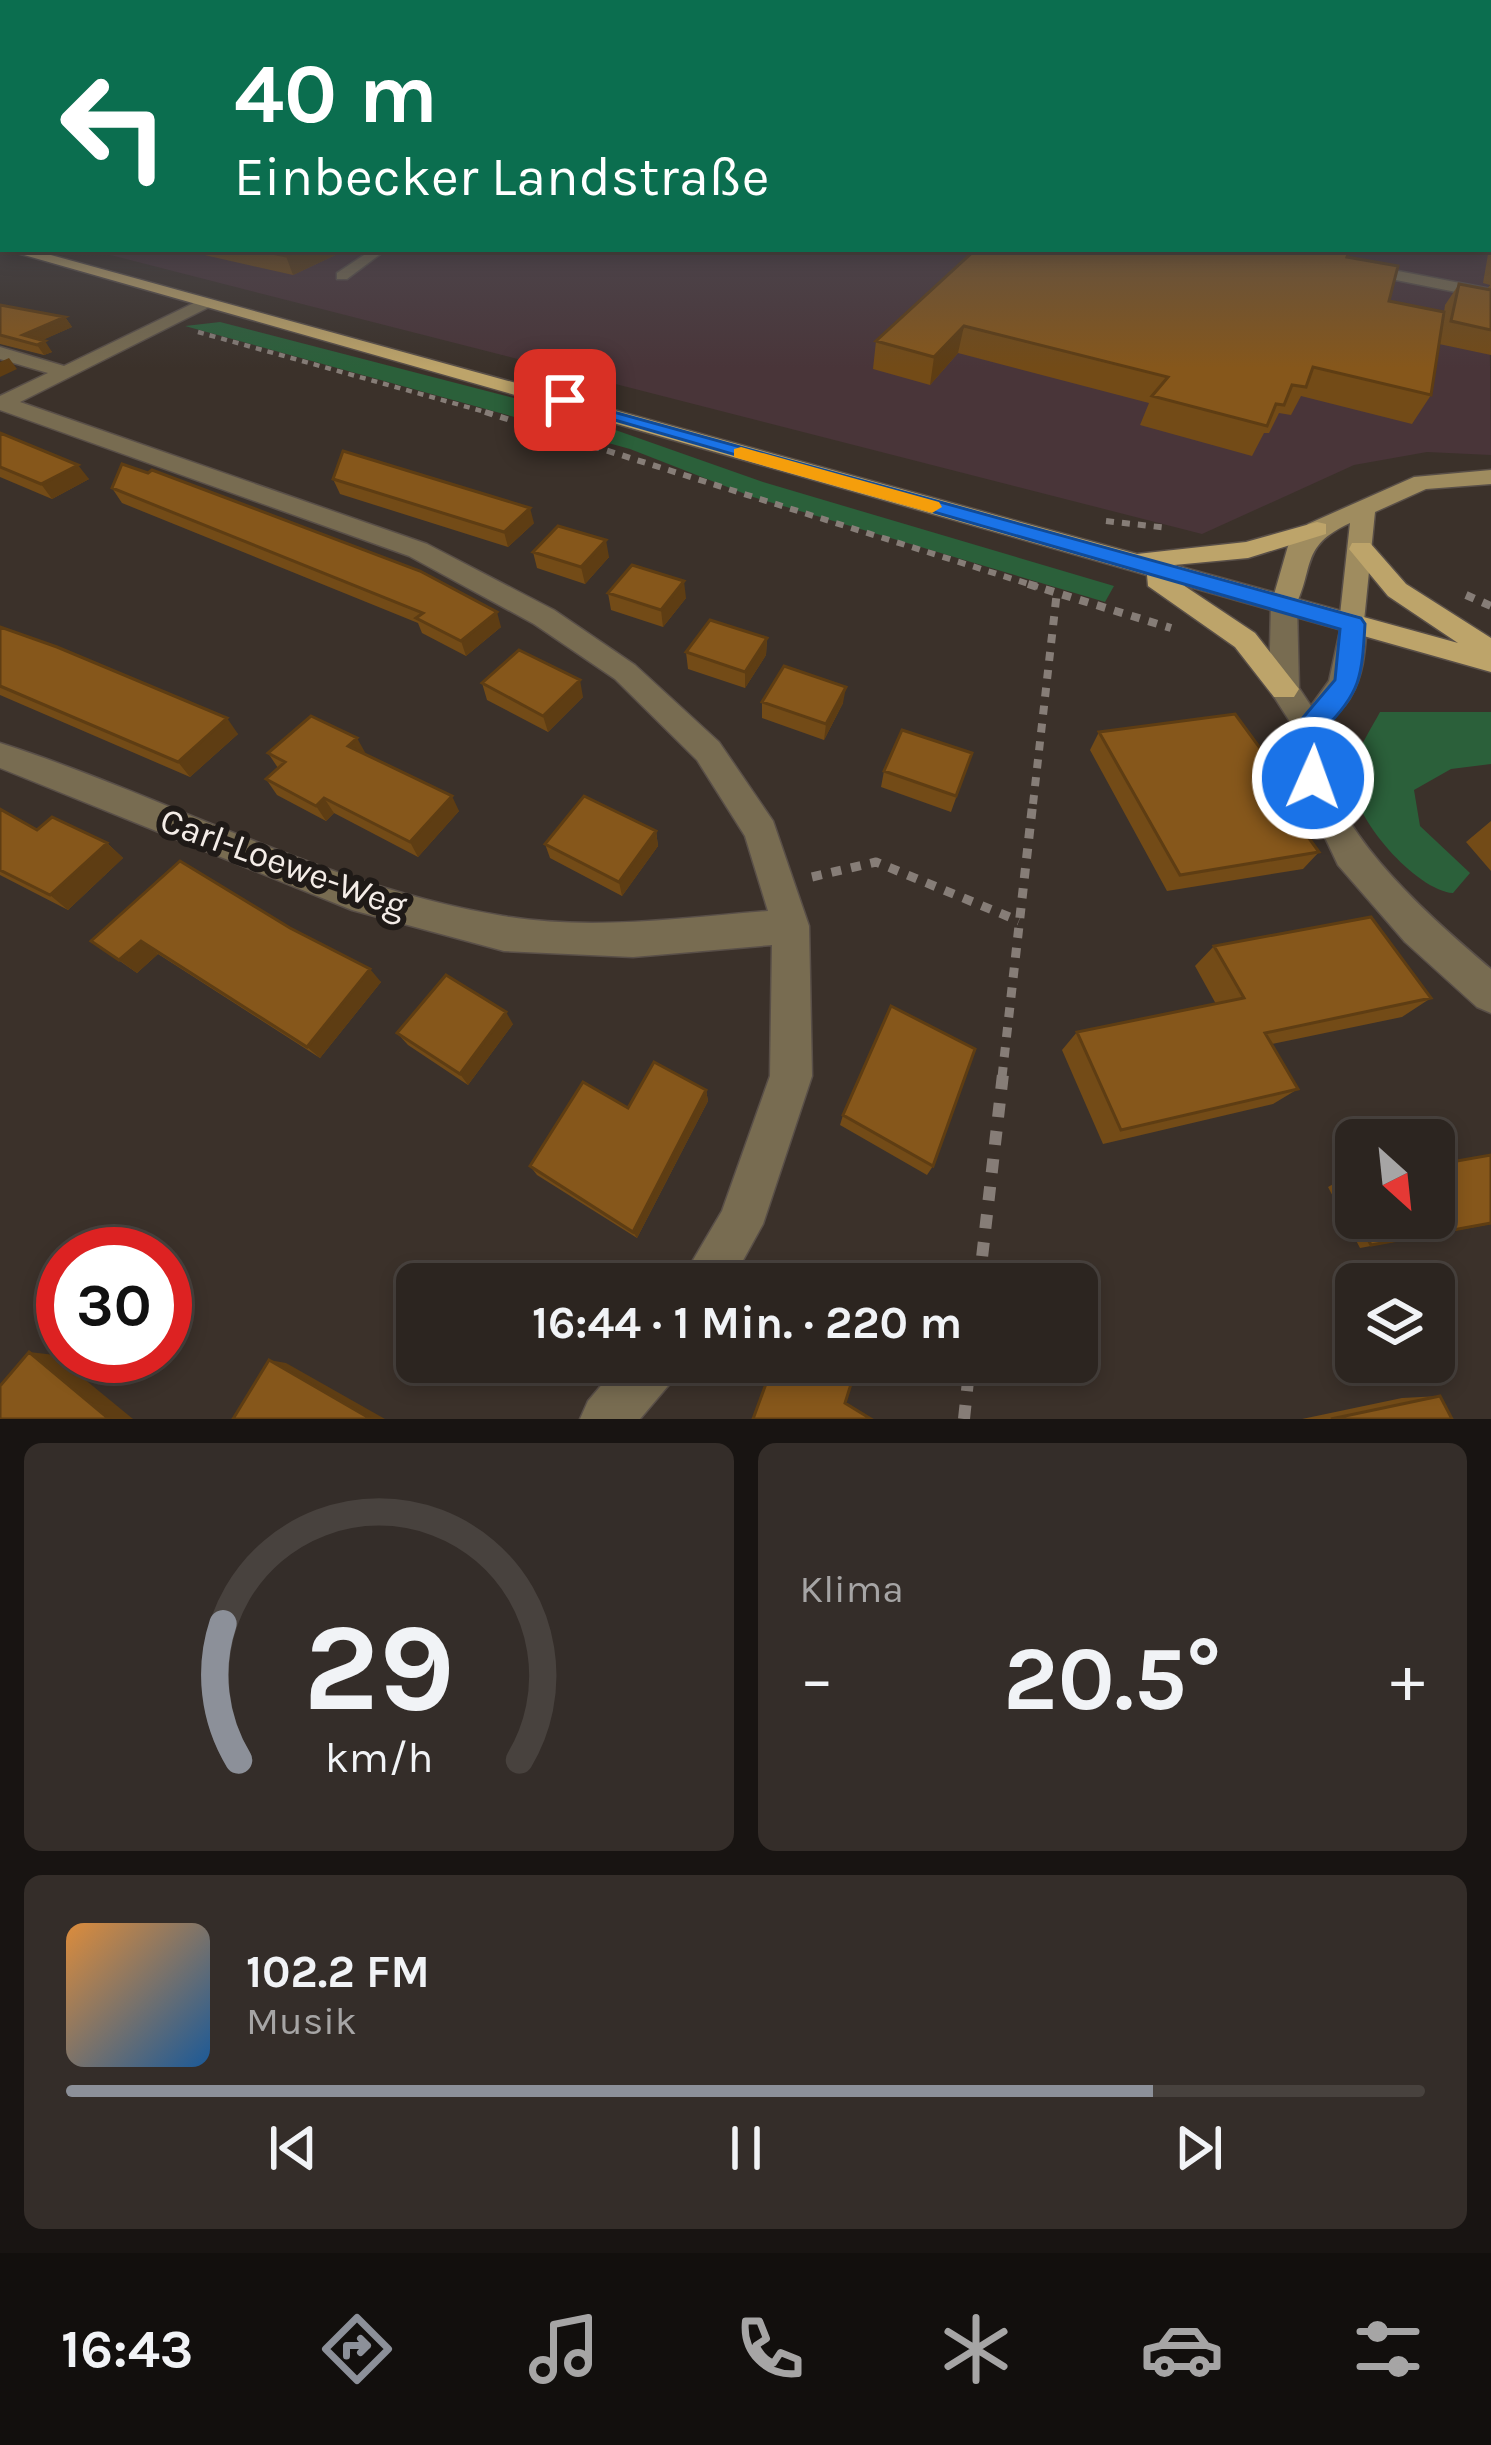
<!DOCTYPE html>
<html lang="de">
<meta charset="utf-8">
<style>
body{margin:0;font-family:Karla,sans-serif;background:#342d29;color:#f1f3f6;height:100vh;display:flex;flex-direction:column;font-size:45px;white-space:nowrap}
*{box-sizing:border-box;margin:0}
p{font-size:39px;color:#a6a5a5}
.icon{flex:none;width:66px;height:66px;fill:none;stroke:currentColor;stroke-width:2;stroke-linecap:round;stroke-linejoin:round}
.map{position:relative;height:1419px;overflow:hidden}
.side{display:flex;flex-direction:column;gap:24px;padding:24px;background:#181412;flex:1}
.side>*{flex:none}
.top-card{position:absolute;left:0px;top:0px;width:1491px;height:252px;box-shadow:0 6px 18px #0003,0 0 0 3px #48423e;background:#0b6e4f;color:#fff;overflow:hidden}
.needle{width:78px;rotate:153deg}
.controls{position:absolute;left:1335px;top:1119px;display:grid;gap:24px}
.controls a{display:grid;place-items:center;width:120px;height:120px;border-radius:18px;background:#2c2520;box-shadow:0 6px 18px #0003,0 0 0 3px #48423e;font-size:60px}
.speed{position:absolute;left:36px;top:1227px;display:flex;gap:24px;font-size:60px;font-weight:700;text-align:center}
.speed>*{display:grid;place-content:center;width:156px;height:156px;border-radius:50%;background:#2c2520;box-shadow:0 6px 18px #0003,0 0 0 3px #48423e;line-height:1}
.speed .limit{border:18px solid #d22;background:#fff;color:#111}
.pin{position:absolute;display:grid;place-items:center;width:102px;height:102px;color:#fff;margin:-51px;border-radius:24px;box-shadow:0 6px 18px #0006}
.me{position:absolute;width:132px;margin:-66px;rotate:2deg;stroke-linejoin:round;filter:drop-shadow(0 0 9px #0008)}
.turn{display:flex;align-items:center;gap:42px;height:252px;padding:0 36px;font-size:54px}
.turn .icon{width:156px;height:156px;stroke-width:2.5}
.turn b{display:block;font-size:84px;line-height:102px}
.big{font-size:90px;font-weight:700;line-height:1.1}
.side .tile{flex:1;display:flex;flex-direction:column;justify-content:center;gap:18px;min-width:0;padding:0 42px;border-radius:18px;background:#342d29}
.side .dial{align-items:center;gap:0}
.dial svg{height:312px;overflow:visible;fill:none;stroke:#48423e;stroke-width:7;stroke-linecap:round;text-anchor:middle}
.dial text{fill:#f1f3f6;stroke:none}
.song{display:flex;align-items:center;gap:36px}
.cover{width:144px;height:144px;border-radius:18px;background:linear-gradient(135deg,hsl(30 70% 55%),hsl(210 70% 35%))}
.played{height:12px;border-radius:6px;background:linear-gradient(90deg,#8c9099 80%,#48423e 80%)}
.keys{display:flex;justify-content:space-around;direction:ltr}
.heat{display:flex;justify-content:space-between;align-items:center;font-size:66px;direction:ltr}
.side .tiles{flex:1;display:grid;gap:24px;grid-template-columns:1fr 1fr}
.tile:last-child{grid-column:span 2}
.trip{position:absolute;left:396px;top:1263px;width:702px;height:120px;border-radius:18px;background:#2c2520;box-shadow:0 6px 18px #0003,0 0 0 3px #48423e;font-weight:700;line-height:120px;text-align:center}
.menu{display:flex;height:192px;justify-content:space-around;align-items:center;background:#120f0d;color:#a6a5a5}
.menu .icon{width:84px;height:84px}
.menu .selected{color:#8c9099}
.menu b{font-size:54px;color:#f1f3f6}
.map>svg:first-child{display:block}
</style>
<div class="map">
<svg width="1491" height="1419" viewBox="0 0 1491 1419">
<rect width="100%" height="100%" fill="#3b312a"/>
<!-- industrial -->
<path fill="#493539" d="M 1488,188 L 1491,455 L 1427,452 L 1354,465 L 1202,534 L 87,249 L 1488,249 Z"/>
<!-- green -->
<path fill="#2b603a" d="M 220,322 L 553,408 L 763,482 L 1114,586 L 1105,602 L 753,497 L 630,449 L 185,326 Z
M 1380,712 L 1491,712 L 1491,764 L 1451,769 L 1414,790 L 1420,826 L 1470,873 L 1453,893 C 1415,890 1346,812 1352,772 C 1355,753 1371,729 1380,712 Z"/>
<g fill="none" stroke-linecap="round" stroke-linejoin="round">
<!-- lane casing -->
<g stroke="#594f48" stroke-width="3">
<path id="lane" d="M 373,249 L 387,249 L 347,279 L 337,279 L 337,273 Z"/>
</g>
<!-- street casing -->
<g stroke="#594f48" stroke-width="3">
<path id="street" d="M 3,174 L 3,182 L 0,183 L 0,175 Z
M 1357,263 L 1491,289 L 1491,299 L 1351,271 L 1351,265 Z
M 198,301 L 213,305 L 20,402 L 427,544 L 554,610 L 635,665 L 719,742 L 773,821 L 809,926 L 812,1076 L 763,1224 L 730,1284 L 679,1284 L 722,1211 L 770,1076 L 772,945 L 633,957 L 504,951 L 352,910 L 0,768 L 0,743 C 168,797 327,887 503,916 C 589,931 681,918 768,911 L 745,836 L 697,760 L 615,679 L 534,624 L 409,556 L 0,410 L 0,396 L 48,373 L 0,359 L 0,347 L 64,366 Z
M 1284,596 L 1297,605 L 1299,688 L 1311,706 L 1329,681 L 1343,617 L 1353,615 L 1367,624 C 1365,649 1364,674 1351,696 C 1345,708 1327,722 1325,733 C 1310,816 1435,921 1491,969 L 1491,1013 L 1477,1007 L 1405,942 L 1338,865 L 1297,778 L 1294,728 L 1269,689 L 1271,605 Z
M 621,1362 L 680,1362 L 673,1380 L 640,1419 L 580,1419 L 588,1401 Z"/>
</g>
<!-- secondary casing -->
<g stroke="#594f48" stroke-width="3">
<path id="secondary" d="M 1491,470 L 1491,484 L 1426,489 L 1375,512 L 1363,631 L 1353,633 L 1339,624 L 1350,523 C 1298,547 1316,568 1293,611 L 1275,611 L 1271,605 L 1288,546 L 1308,524 L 1414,477 Z"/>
</g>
<!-- primary casing -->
<g stroke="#594f48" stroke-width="3">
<path id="primary" d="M 3,249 L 29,249 L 1137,554 L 1246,542 L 1317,522 L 1326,524 L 1326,534 L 1248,558 L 1174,565 L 1458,643 L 1388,596 L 1349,549 L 1352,543 L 1370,543 L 1406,584 L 1491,638 L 1491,672 L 1183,585 L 1255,633 L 1299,689 L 1294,697 L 1274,697 L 1235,647 L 1148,586 L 1147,575 Z"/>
</g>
<!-- path-far4 -->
<path stroke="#867d77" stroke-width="4.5" stroke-dasharray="6 6" stroke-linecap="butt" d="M 198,332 L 496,415"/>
<!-- path-far3 -->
<path stroke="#867d77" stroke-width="6" stroke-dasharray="8 8" stroke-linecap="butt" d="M 485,412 L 1038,587
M 1106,521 L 1168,528"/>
<!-- path-far2 -->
<path stroke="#867d77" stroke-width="8" stroke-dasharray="9 9" stroke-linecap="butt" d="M 1028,584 L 1171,628
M 1466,595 L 1491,606
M 1033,804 L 1057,591"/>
<!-- path-far1 -->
<path stroke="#867d77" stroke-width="9" stroke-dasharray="10 10" stroke-linecap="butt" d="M 812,877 L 876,862 L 1019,921
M 1002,1077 L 1033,801"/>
<!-- path -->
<path stroke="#867d77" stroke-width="12" stroke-dasharray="14 14" stroke-linecap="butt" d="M 979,1284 L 1003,1074
M 964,1419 L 970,1362"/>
<!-- lane -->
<use href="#lane" fill="#786c51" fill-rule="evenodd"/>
<!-- street -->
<use href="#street" fill="#786c51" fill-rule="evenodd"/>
<!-- secondary -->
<use href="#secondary" fill="#9f8c5f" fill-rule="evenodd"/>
<!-- primary -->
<use href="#primary" fill="#bda46a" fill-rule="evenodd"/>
</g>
<!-- wall -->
<path fill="#734b17" d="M 3,179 L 3,214 L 0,214 L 0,181 Z
M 1491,237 L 1491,355 L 1439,344 L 1431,395 L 1412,424 L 1301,396 L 1291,415 L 1279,413 L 1269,433 L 1264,433 L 1252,456 L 1140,425 L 1149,403 L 958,353 L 930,385 L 873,369 L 876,341 L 1347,257 L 1389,301 L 1444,312 L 1445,305 L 1459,284 L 1487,289 L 1490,285 L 1483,283 Z
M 178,249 L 346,249 L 346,250 L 293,275 Z
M 0,305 L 65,317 L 72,327 L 42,340 L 52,352 L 44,355 L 0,344 Z
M 0,433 L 89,479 L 52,499 L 0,477 Z
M 333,479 L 534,523 L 508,547 L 340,494 Z
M 112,488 L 501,627 L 466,656 L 422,633 L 418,623 L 122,503 Z
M 533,552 L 609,557 L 585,584 L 537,568 Z
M 608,593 L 686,598 L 663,627 L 611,610 Z
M 0,627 L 238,734 L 190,777 L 0,695 Z
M 767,638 L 766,655 L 745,688 L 688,669 L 686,652 Z
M 482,683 L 583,697 L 548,732 L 487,700 Z
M 762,702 L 843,703 L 824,740 L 762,718 Z
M 1099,732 L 1276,770 L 1267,781 L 1319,852 L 1303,869 L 1167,891 L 1090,750 Z
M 268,753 L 366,754 L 459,811 L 418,857 L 334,813 L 326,821 L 277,795 L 266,779 L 278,768 Z
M 972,753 L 951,812 L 881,787 L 884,771 Z
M 0,809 L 37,830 L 107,843 L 123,858 L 68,910 L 0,875 Z
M 1491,821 L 1491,871 L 1466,842 Z
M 656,831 L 658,846 L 622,896 L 550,858 L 545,844 Z
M 180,861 L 381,982 L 320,1058 L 158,954 L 137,973 L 91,941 Z
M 1214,946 L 1431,998 L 1402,1017 L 1272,1044 L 1298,1089 L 1273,1104 L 1103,1144 L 1062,1050 L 1077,1032 L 1216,1004 L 1195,966 Z
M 513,1024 L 468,1085 L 408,1045 L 397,1033 Z
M 706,1090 L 708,1101 L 637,1238 L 537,1175 L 530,1166 L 628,1108 Z
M 843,1115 L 933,1166 L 927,1175 L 840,1125 Z
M 1491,1155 L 1491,1224 L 1360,1248 L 1328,1187 L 1337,1182 Z
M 1440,1396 L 1452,1419 L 1302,1419 L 1402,1398 Z"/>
<!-- shaded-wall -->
<path fill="#5e3d13" d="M 302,249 L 346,249 L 346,250 L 293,275 L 286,256 Z
M 65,317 L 72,327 L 34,344 L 23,335 Z
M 964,326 L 958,353 L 930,385 L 934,357 Z
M 45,341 L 52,352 L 44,355 L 37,345 Z
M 9,358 L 17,369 L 0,377 L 0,362 Z
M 78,465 L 89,479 L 52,499 L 41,484 Z
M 530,508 L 534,523 L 508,547 L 504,532 Z
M 606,540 L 609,557 L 585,584 L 581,567 Z
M 684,581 L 686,598 L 663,627 L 661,610 Z
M 497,612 L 501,627 L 466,656 L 461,641 Z
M 767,638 L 766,655 L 745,688 L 745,672 Z
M 580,680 L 583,697 L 548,732 L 543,716 Z
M 846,687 L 843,703 L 824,740 L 826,724 Z
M 227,718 L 238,734 L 190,777 L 178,762 Z
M 357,738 L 366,754 L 357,762 L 348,746 Z
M 452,796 L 459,811 L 418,857 L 410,842 Z
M 324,798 L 334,813 L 326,821 L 316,806 Z
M 656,831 L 658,846 L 622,896 L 619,882 Z
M 107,843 L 123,858 L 68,910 L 50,895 Z
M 141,941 L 158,954 L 137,973 L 119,960 Z
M 370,969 L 381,982 L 320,1058 L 307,1047 Z
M 506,1012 L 513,1024 L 468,1085 L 460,1074 Z
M 706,1090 L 708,1101 L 637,1238 L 633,1232 Z
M 29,1352 L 55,1355 L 133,1419 L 109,1419 Z
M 269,1360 L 286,1363 L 385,1419 L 371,1419 Z"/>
<!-- building -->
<path fill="#86571b" stroke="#5e3d13" stroke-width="3" d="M 252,249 L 302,249 L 286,256 Z
M 976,249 L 1350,249 L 1347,257 L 1398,266 L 1389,301 L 1444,312 L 1431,395 L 1313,367 L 1306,387 L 1292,385 L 1284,405 L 1276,404 L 1267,426 L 1152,396 L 1168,377 L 964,326 L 934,357 L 876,341 Z
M 1459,284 L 1491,290 L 1491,330 L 1451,321 Z
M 0,305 L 65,317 L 23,335 L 45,341 L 37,345 L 0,335 Z
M 0,433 L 78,465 L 41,484 L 0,467 Z
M 343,451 L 530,508 L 504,532 L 333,479 Z
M 122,464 L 148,473 L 152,470 L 420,571 L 497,612 L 461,641 L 416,618 L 423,613 L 112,488 Z
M 558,526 L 606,540 L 581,567 L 533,552 Z
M 632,565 L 684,581 L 661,610 L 608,593 Z
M 710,620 L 767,638 L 745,672 L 686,652 Z
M 0,627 L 57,647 L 227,718 L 178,762 L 0,686 Z
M 519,650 L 580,680 L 543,716 L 482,683 Z
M 784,666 L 846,687 L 826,724 L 762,702 Z
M 1235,714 L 1276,770 L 1261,772 L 1319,852 L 1180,875 L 1099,732 Z
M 311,716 L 357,738 L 348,746 L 452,796 L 410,842 L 324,798 L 316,806 L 266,779 L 285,762 L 268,753 Z
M 902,730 L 972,753 L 956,796 L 884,771 Z
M 584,796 L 656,831 L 619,882 L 545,844 Z
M 0,809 L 37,830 L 52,817 L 107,843 L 50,895 L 0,870 Z
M 180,861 L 290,928 L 370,969 L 307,1047 L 141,941 L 119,960 L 91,941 Z
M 1371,917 L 1431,998 L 1265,1033 L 1298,1089 L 1121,1130 L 1077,1032 L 1244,998 L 1214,946 Z
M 446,975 L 506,1012 L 460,1074 L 397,1033 Z
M 891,1006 L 975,1049 L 933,1166 L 843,1115 Z
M 654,1062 L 706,1090 L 633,1232 L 530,1166 L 583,1082 L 628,1108 Z
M 1491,1155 L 1491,1223 L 1371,1245 L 1357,1218 L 1434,1218 L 1434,1165 Z
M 1356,1179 L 1356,1216 L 1337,1182 Z
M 29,1352 L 109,1419 L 0,1419 L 0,1386 Z
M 269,1360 L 371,1419 L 233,1419 Z
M 774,1362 L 858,1362 L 845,1403 L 871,1419 L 753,1419 Z
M 1440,1396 L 1452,1419 L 1331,1419 Z"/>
<!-- sky -->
<linearGradient id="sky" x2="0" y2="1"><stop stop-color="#201b17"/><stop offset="0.46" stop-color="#4f4e55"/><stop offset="1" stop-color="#4f4e55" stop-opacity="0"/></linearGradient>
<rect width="1491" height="368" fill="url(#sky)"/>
<!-- route -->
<path fill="#1a73e8" stroke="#114b97" stroke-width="3" d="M 559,397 L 1361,618 L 1365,624 C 1362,676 1361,693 1323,730 L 1328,778 L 1324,786 L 1303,786 L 1295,727 L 1335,680 L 1340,629 L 559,404 Z"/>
<!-- slow -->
<path fill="#f59e0b" d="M 741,447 L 939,502 L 942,507 L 932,513 L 734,457 L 734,449 Z"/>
<g text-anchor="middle" stroke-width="12" stroke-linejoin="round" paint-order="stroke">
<!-- street labels -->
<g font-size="36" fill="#f4ede8" stroke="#1f1a17">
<text transform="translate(284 862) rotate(20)" y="13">Carl-Loewe-Weg</text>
</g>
</g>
</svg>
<div class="controls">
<a><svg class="needle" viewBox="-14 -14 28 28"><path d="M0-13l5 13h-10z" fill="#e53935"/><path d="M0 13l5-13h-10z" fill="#a6a5a5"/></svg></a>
<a><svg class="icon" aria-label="layers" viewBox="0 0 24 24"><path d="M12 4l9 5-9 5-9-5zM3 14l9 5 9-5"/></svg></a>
</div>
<div class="speed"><div class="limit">30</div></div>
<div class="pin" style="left:565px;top:400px;background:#d93025"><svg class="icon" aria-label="arrive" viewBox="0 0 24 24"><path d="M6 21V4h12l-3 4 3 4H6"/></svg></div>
<svg class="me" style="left:1313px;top:778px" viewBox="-20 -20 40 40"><circle r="17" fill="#1a73e8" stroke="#fff" stroke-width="3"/><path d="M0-11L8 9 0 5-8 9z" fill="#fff"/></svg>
<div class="trip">16:44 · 1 Min. · 220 m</div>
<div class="top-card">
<div class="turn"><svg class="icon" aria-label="left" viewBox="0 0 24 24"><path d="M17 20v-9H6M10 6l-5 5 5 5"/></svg><div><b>40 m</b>Einbecker Landstraße</div></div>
</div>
</div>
<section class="side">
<div class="tiles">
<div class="tile dial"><svg viewBox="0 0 100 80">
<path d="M14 69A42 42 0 1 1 86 69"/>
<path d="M14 69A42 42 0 0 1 10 34" stroke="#8c9099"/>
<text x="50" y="56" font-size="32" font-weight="700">29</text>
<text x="50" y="72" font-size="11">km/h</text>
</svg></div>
<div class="tile"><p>Klima</p>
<div class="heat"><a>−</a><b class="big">20.5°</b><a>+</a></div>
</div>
<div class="tile">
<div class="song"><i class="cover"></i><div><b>102.2 FM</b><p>Musik</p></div></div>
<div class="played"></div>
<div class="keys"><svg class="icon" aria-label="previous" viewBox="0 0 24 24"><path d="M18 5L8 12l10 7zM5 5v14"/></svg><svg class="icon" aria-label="pause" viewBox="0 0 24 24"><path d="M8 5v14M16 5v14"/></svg><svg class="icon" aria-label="next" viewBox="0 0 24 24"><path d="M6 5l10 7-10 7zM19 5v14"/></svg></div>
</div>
</div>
</section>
<nav class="menu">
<b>16:43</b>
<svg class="icon selected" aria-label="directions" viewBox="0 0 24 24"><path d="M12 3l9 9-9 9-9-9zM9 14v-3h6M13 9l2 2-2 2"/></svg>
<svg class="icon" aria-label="music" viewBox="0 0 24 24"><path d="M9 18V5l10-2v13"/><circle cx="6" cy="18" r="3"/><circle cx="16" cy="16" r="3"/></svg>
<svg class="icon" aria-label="phone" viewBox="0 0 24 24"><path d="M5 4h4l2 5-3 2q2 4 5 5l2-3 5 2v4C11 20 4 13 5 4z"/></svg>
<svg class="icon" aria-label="climate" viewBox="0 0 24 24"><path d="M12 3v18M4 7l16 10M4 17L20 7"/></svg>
<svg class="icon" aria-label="car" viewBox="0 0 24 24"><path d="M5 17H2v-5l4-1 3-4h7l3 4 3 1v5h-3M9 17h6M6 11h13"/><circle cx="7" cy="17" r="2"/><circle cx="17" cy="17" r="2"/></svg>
<svg class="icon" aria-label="filters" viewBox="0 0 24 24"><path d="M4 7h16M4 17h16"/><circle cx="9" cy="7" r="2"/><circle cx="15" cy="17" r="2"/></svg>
</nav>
